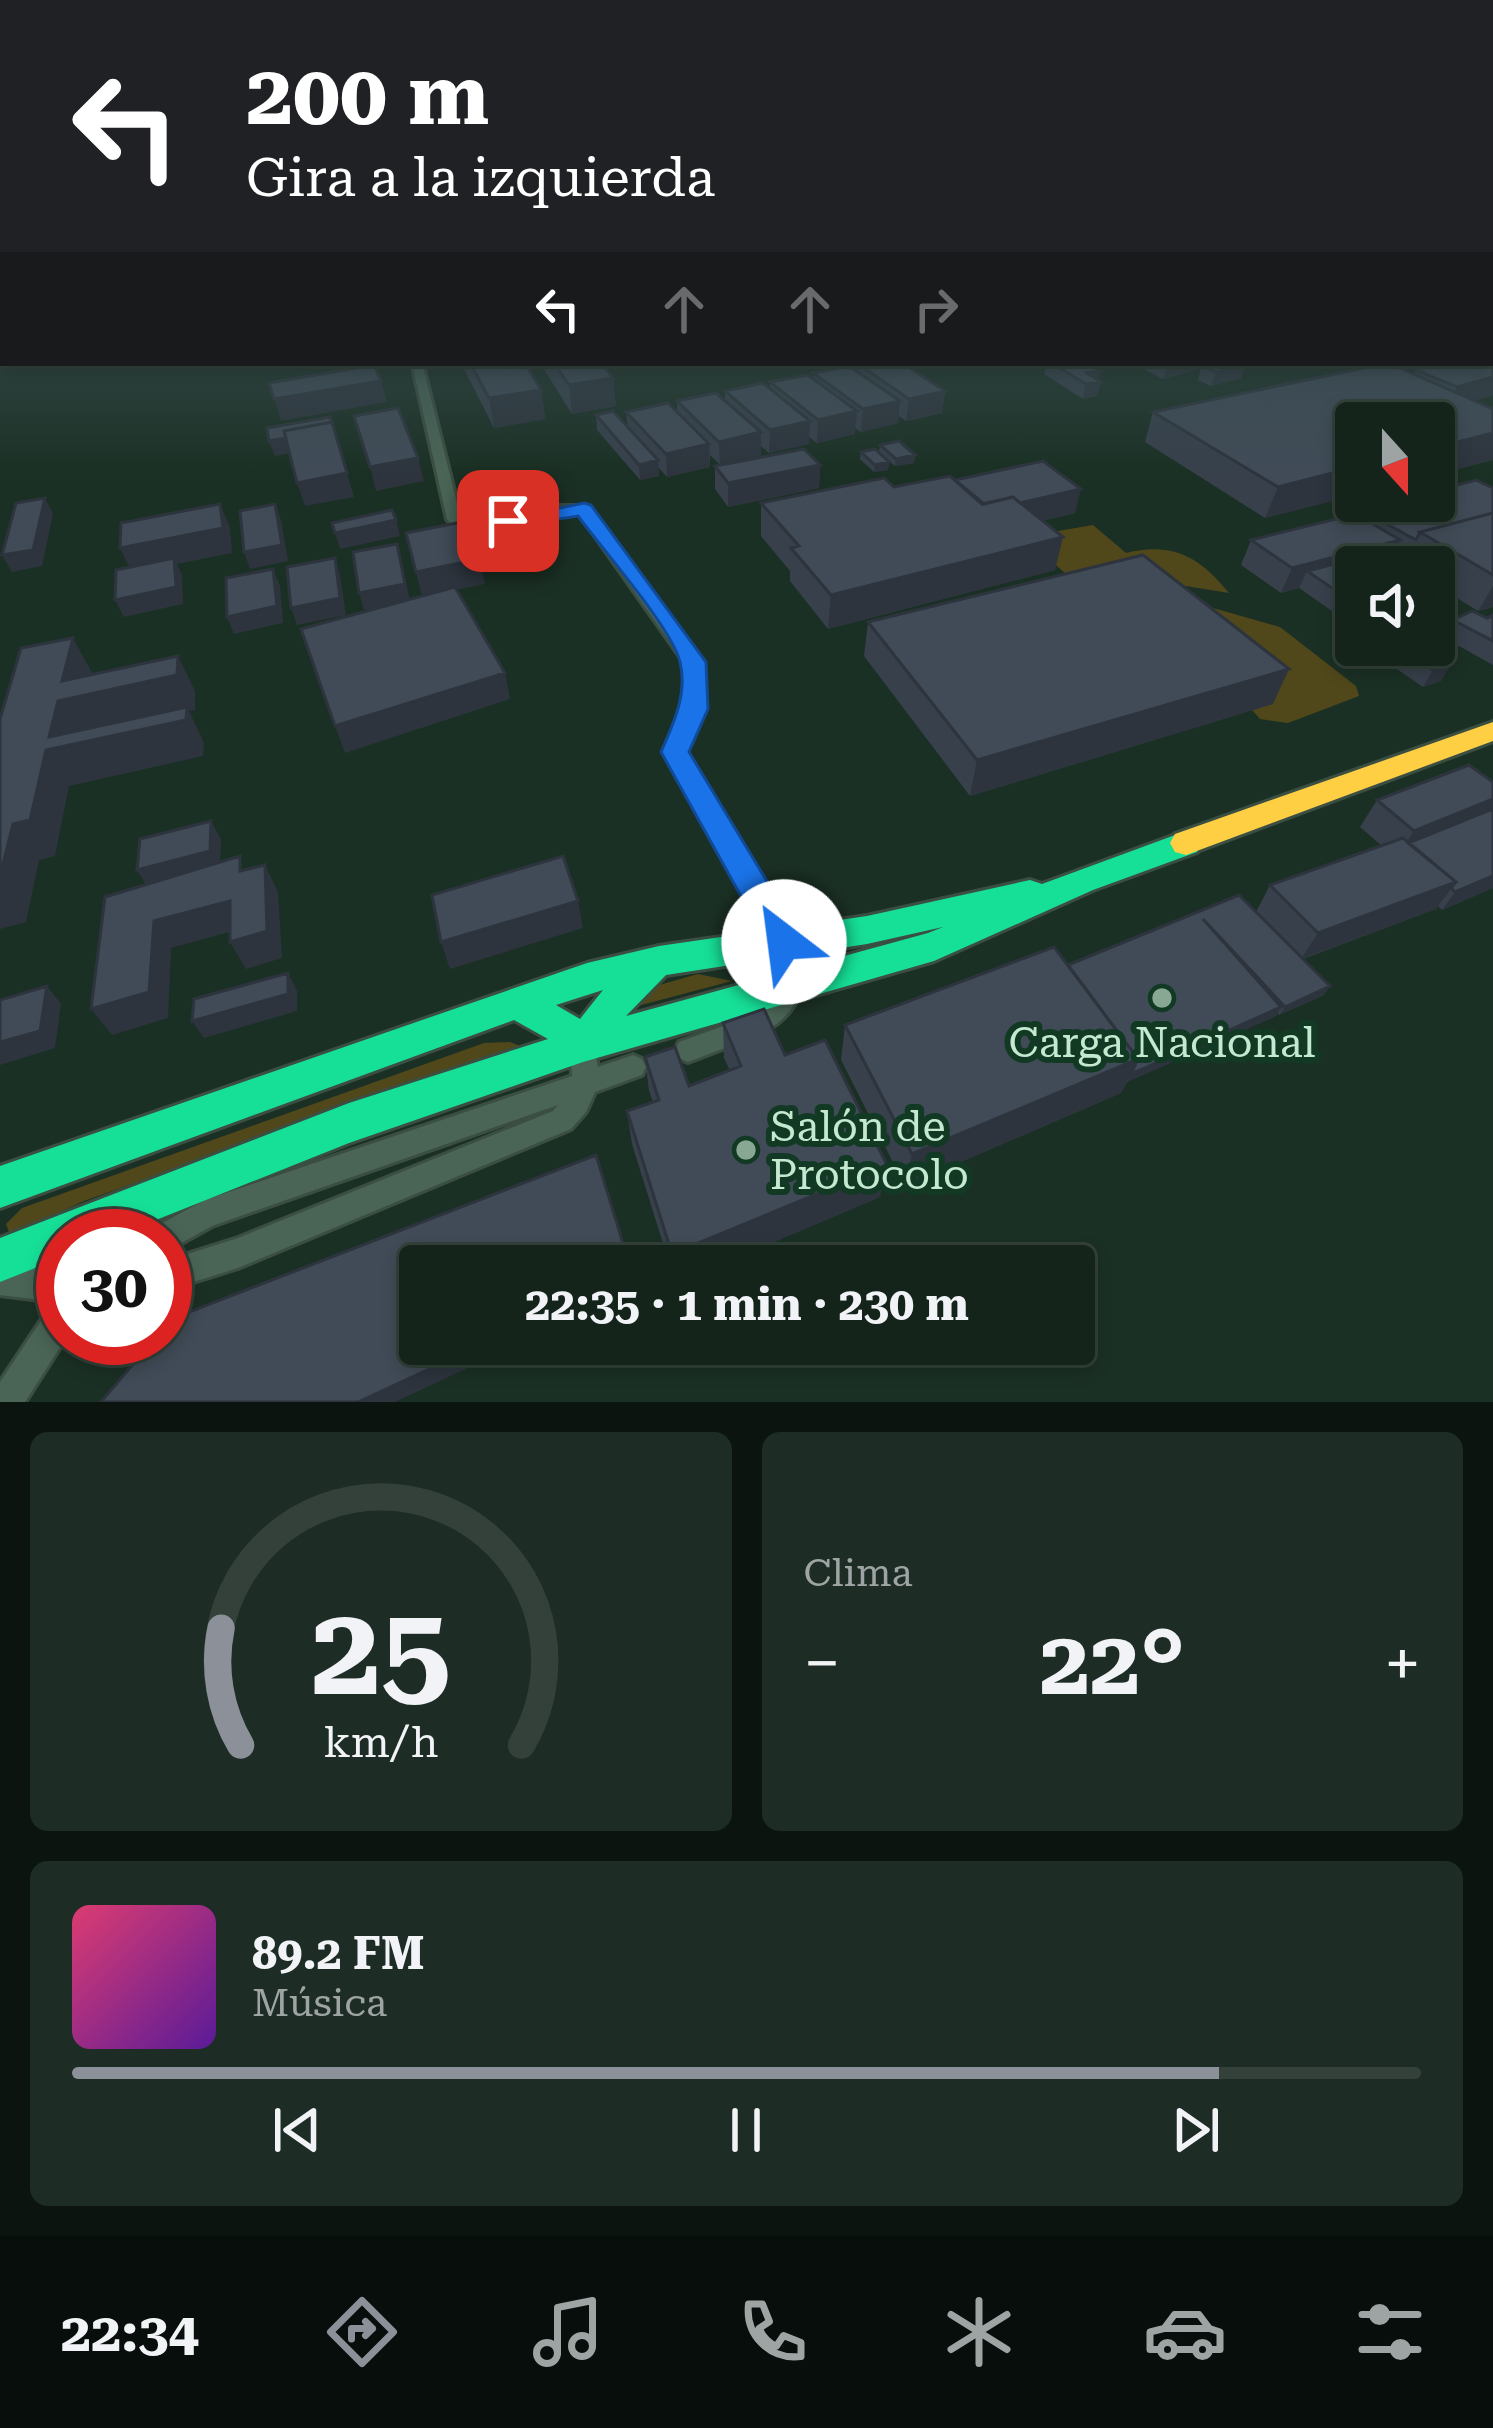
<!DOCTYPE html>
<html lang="es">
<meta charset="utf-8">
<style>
body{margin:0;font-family:"Roboto Serif",serif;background:#1d2c24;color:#f1f3f6;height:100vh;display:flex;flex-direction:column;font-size:45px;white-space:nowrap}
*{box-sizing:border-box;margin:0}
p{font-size:39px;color:#9da4a3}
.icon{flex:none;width:66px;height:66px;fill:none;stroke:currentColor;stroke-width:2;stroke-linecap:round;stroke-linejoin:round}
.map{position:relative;height:1402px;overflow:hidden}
.details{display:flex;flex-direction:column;gap:30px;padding:30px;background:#0b140f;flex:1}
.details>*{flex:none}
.guide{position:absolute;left:0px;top:0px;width:1494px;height:366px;box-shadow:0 6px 18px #0003,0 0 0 3px #33413a;background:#202124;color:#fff;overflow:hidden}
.needle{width:78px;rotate:159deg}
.buttons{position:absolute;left:1335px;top:402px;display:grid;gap:24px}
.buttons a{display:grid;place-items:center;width:120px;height:120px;border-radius:12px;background:#14241b;box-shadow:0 6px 18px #0003,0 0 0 3px #33413a;font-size:60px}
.speed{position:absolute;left:36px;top:1209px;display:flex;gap:24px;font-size:60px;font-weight:700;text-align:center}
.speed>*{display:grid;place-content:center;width:156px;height:156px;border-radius:50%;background:#14241b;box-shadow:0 6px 18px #0003,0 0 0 3px #33413a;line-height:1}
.speed .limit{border:18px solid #d22;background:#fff;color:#111}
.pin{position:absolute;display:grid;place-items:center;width:102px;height:102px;color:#fff;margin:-51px;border-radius:24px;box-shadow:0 6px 18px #0006}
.me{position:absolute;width:132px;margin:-66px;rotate:330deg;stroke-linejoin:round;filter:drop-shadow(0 0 9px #0008)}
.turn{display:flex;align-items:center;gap:42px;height:252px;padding:0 48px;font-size:54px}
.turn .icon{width:156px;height:156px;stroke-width:2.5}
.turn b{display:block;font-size:84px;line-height:102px}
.lanes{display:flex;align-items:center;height:114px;padding:0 48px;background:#0003;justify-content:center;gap:60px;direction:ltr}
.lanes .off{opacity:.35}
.big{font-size:90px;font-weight:700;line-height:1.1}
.details .card{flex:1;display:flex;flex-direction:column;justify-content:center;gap:18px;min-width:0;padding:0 42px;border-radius:18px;background:#1d2c24}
.details .dial{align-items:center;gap:0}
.dial svg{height:312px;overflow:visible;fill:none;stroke:#33413a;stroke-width:7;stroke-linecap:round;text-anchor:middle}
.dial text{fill:#f1f3f6;stroke:none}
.song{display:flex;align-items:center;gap:36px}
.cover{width:144px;height:144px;border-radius:18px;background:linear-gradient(135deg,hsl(340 70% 55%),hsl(270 70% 35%))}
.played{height:12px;border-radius:6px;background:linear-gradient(90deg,#8c9099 85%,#33413a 85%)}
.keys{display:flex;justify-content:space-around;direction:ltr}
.heat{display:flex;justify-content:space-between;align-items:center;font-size:66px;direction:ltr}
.details .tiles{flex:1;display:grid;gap:30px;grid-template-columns:1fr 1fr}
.card:last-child{grid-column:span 2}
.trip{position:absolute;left:399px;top:1245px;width:696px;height:120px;border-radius:12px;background:#14241b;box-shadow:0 6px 18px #0003,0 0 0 3px #33413a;font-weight:700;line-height:120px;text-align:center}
.tab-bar{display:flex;height:192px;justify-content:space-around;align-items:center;background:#080e0b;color:#9da4a3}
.tab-bar .icon{width:84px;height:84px}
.tab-bar .on{color:#8c9099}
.tab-bar b{font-size:54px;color:#f1f3f6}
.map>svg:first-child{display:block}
</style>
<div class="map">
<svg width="1493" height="1402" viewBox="0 0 1493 1402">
<rect width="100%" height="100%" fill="#1b3024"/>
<!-- green -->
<path fill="#50481a" d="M 1093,525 L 1126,553 C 1172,542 1199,556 1229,593 L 1093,571 L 1065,573 L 1023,537 Z
M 1146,589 L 1280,627 L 1356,686 L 1359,696 L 1288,723 L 1260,719 Z
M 698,974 L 732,981 L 615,1012 L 652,987 Z
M 510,1042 L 520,1046 L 84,1201 L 10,1235 L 6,1224 L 22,1208 L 484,1043 Z"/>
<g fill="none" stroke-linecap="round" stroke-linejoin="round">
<!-- street casing -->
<g stroke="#3b4e42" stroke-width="6">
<path id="street" d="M 3,354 L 3,360 L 0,361 L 0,355 Z
M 412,363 L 422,363 L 461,519 L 467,526 L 552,506 L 588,506 L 702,662 L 703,709 L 685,752 L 797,942 L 797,999 C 791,1013 776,1027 762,1032 L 753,1029 L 750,1021 L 753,1013 L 773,995 L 773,943 L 665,752 L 685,709 L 684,662 L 579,513 L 552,514 L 463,535 L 458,534 L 447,519 Z
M 729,1024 L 738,1027 L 741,1035 L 738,1043 L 688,1062 L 679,1058 L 675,1050 L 679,1042 Z
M 583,1033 L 592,1037 L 598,1067 L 633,1055 L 642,1059 L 646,1067 L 642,1075 L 595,1092 L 586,1112 L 571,1129 L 238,1268 L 165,1291 L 165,1261 L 238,1238 L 553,1111 L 558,1105 L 212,1226 L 165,1252 L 165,1236 L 151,1236 L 155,1227 L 205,1200 L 572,1076 L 570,1045 L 574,1037 Z
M 0,1265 L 63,1272 L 63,1338 L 66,1338 L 25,1402 L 0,1402 L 0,1382 L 52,1304 L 58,1302 L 0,1295 Z"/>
</g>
<!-- fast casing -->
<g stroke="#3b4e42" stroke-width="6">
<path id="fast" d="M 1186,831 L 1197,834 L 1202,843 L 1197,852 L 1093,890 L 934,961 L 583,1062 L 349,1143 L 116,1236 L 63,1236 L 63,1257 L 0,1282 L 0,1238 L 349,1103 L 548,1039 L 514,1020 L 0,1208 L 0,1166 L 587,963 L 659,946 L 867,916 L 1030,880 L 1042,884 ZM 943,927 L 928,933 L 626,1016 L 666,975 L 867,944 ZM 603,990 L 580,1019 L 556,1005 Z"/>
</g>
<!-- slow casing -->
<g stroke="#3b4e42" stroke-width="6">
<path id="slow" d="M 1493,722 L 1493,741 L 1186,855 L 1175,852 L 1170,843 L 1175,834 Z"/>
</g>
<!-- street -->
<use href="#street" fill="#4a6556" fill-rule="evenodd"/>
<!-- fast -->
<use href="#fast" fill="#16e098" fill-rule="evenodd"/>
<!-- slow -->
<use href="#slow" fill="#ffcf43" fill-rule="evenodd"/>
</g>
<!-- wall -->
<path fill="#37404b" d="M 1491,344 L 1493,345 L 1493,395 L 1474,401 L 1493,409 L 1493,460 L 1265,518 L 1145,442 L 1153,412 L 1414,374 L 1416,370 L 1491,363 Z
M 461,363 L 525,363 L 546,419 L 494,428 Z
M 540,363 L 602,363 L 613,378 L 616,406 L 572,414 Z
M 1035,363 L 1071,363 L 1100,371 L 1098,380 L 1101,382 L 1097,396 L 1083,399 L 1044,374 L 1045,369 Z
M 1147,363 L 1244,363 L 1246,364 L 1241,378 L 1211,386 L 1198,380 L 1201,368 L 1163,379 L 1145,370 Z
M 858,364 L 945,391 L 942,413 L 906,421 L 899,416 L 898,423 L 861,432 L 855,428 L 855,434 L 817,443 L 809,437 L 809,444 L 769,453 L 761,446 L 761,455 L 720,465 L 710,455 L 710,467 L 667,477 L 658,467 L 659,476 L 640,480 L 597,430 L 596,415 L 628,427 L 626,412 L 677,412 L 677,401 L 725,401 L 725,391 L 770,389 L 770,382 L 813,379 L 813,373 L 857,371 Z
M 880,445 L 915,455 L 914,463 L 895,466 L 879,452 Z
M 861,452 L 889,462 L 888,470 L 874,472 L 860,459 Z
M 820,465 L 819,488 L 728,507 L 715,489 L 715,466 Z
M 955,480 L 1075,513 L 1042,521 L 1055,570 L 828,629 L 790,581 L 790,571 L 761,536 L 761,503 Z
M 1493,488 L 1493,607 L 1478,611 L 1434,584 L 1434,567 L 1405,567 L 1391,558 L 1388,565 L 1379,567 L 1356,567 L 1356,573 L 1354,574 L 1356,575 L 1356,614 L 1342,618 L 1299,588 L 1281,593 L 1241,565 L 1251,540 L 1361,516 L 1363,511 Z
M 1493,615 L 1493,665 L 1443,637 L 1453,620 L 1487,618 Z
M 868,622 L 1273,704 L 970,796 L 864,656 Z
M 1370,645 L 1424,645 L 1441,681 L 1423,687 L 1368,649 Z
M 1493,782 L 1493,888 L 1442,910 L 1438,906 L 1436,909 L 1303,959 L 1324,995 L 1279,1015 L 1278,1013 L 1276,1016 L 1127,1082 L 1121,1093 L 905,1186 L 841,1060 L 845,1025 L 1068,965 L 1256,912 L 1270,885 L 1381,845 L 1360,827 L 1377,800 Z
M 723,1023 L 785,1055 L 880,1197 L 717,1266 L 670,1266 L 632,1144 L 627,1111 L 653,1102 L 649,1091 L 645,1057 L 689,1086 L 730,1071 L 724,1058 Z"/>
<!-- shaded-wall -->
<path fill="#2d343d" d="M 1173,363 L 1214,363 L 1163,379 L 1167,365 Z
M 1246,364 L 1241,378 L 1211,386 L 1216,372 Z
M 1100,371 L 1097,382 L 1101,382 L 1097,396 L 1083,399 L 1087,373 Z
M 1493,377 L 1493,395 L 1446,409 L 1457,387 Z
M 613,378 L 616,406 L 572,414 L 569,385 Z
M 381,381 L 387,402 L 281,421 L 274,399 Z
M 541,390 L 546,419 L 494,428 L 489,398 Z
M 945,391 L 942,413 L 906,421 L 909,399 Z
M 900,401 L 898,423 L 861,432 L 863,409 Z
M 857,411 L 855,434 L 817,443 L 818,420 Z
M 810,421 L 809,444 L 769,453 L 770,430 Z
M 334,430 L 338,445 L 275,456 L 269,441 Z
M 761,432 L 761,455 L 720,465 L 719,442 Z
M 1493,433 L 1493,460 L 1434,475 L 1434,448 Z
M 709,444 L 710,467 L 667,477 L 666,454 Z
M 915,455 L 914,463 L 895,466 L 896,459 Z
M 418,458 L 424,481 L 376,491 L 370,467 Z
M 658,460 L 659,476 L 640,480 L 639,465 Z
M 889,462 L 888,470 L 874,472 L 875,465 Z
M 820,465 L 819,488 L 728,507 L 728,483 Z
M 1356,467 L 1356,495 L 1265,518 L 1278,487 Z
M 347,473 L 354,497 L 305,506 L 297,483 Z
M 1081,489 L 1075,513 L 986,534 L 991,510 Z
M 45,498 L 53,514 L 42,566 L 12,572 L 2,555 Z
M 220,504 L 230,528 L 232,553 L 177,564 L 182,575 L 183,604 L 124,617 L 115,600 L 132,573 L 120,548 Z
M 275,504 L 281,520 L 288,561 L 250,569 L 244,552 Z
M 396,520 L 400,536 L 340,549 L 335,533 Z
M 1063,537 L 1055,570 L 828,629 L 831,595 Z
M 1400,540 L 1388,565 L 1379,567 L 1356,567 L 1356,573 L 1323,582 L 1307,571 L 1299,588 L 1281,593 L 1292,568 Z
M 335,558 L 340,575 L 346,615 L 297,625 L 291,608 Z
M 480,559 L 485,584 L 422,597 L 416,572 Z
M 401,560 L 410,601 L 364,610 L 359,593 Z
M 273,569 L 280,586 L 283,623 L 234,634 L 227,617 Z
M 1493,586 L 1493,607 L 1478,611 Z
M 1356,600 L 1356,614 L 1342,618 L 1351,601 Z
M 73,638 L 92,673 L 88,694 L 178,656 L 195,691 L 195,710 L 189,711 L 204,743 L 203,756 L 69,786 L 55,856 L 39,860 L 26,922 L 0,929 L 0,876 L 13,824 L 49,737 Z
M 1451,664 L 1441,681 L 1423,687 L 1433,670 Z
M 1289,669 L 1273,704 L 970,796 L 977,760 Z
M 505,673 L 510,699 L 345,753 L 335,726 Z
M 1493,799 L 1493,814 L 1403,848 L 1414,831 Z
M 211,821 L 221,839 L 220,869 L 148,888 L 137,870 Z
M 265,865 L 278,892 L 282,958 L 246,969 L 230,942 Z
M 1493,876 L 1493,888 L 1442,910 L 1455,892 Z
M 1456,882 L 1436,909 L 1301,959 L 1318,933 Z
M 230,901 L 244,928 L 171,948 L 168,1018 L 112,1035 L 91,1009 L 154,921 Z
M 578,901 L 583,928 L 450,969 L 441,942 Z
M 288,973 L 297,991 L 297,1011 L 204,1038 L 192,1021 Z
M 47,986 L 61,1004 L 55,1048 L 0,1065 L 0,1042 Z
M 1330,986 L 1324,995 L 1279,1015 L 1285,1007 Z
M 1281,1007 L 1276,1016 L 1127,1082 L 1131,1074 Z
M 1138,1059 L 1121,1093 L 905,1186 L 912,1154 Z
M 887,1165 L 880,1197 L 717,1266 L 674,1266 L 672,1254 Z
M 483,1344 L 519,1344 L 395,1402 L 358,1402 Z"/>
<!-- building -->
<path fill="#404b57" stroke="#2d343d" stroke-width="3" d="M 1491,359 L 1493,360 L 1493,377 L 1457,387 L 1416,370 L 1443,363 L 1491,363 Z
M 470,363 L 525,363 L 541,390 L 489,398 Z
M 554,363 L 602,363 L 613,378 L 569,385 Z
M 863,363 L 902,363 L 945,391 L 909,399 L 858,364 Z
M 1051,363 L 1071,363 L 1075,365 L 1087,363 L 1100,371 L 1087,373 L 1101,382 L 1086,384 Z
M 1213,363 L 1244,363 L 1246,364 L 1216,372 L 1202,366 Z
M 1388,363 L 1493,409 L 1493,433 L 1434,448 L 1434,423 L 1356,423 L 1356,467 L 1278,487 L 1153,412 Z
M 374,365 L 381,381 L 274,399 L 269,383 Z
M 849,366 L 900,401 L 863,409 L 813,373 Z
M 808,375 L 857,411 L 818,420 L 770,382 Z
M 763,383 L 810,421 L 770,430 L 725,391 Z
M 716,393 L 761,432 L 719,442 L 677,401 Z
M 668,403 L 709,444 L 666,454 L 626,412 Z
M 398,408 L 418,458 L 370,467 L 354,416 Z
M 613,411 L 658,460 L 639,465 L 596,415 Z
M 330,417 L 332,425 L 332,422 L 284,431 L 286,438 L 269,441 L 267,428 Z
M 332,422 L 347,473 L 297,483 L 284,431 Z
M 899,441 L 915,455 L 896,459 L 880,445 Z
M 804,449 L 820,465 L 728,483 L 715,466 Z
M 875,449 L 889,462 L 875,465 L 861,452 Z
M 1043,461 L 1081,489 L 1020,503 L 1013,497 L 984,504 L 955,480 Z
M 950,476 L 982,504 L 1013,497 L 1063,537 L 831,595 L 791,548 L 799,546 L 761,503 L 884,478 L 894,487 Z
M 1476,480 L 1493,488 L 1493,513 L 1420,532 L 1416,540 L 1363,511 L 1398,501 L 1434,501 L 1434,491 Z
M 45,498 L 33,550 L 2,555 L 16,503 Z
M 220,504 L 223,528 L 120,548 L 121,523 Z
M 275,504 L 282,545 L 244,552 L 240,511 Z
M 392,510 L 396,520 L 335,533 L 332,523 Z
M 1493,513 L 1493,575 L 1420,532 Z
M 1356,514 L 1400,540 L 1292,568 L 1251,540 Z
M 467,521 L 480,559 L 416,572 L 406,533 Z
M 397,544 L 405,584 L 359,593 L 353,552 Z
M 1143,555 L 1289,669 L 977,760 L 868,622 Z
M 174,558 L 176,587 L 115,600 L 116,570 Z
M 335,558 L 340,598 L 291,608 L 287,567 Z
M 1338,563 L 1356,575 L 1356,600 L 1351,601 L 1307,571 Z
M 273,569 L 277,606 L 227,617 L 226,578 Z
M 455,587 L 505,673 L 335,726 L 301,629 Z
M 1472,611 L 1487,618 L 1493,615 L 1493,641 L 1453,620 Z
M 73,638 L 62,681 L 178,656 L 177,675 L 58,701 L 49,737 L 187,707 L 186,720 L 46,750 L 30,820 L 13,824 L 0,876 L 0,719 L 21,648 Z
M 1397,645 L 1424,645 L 1451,664 L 1433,670 Z
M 1469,765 L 1493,782 L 1493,799 L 1414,831 L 1377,800 Z
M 1493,809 L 1493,876 L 1455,892 L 1451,888 L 1456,882 L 1408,843 Z
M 211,821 L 210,851 L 137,870 L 140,839 Z
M 1403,838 L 1456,882 L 1318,933 L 1270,885 Z
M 240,856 L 240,871 L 265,865 L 267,931 L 230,942 L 230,901 L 154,921 L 149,992 L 91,1009 L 105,897 Z
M 563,856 L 578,901 L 441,942 L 432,895 Z
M 1239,895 L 1330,986 L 1285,1007 L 1203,919 L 1281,1007 L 1131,1074 L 1138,1059 L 1068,965 Z
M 1054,947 L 1138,1059 L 912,1154 L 845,1025 Z
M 288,973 L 288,994 L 192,1021 L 194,999 Z
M 47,986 L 40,1031 L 0,1042 L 0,1000 Z
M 764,1009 L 785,1055 L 825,1040 L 887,1165 L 672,1254 L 627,1111 L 659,1100 L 645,1057 L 675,1047 L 689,1086 L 741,1066 L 723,1023 Z
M 596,1155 L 630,1266 L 420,1266 L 420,1344 L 483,1344 L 358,1402 L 101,1402 L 155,1338 L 165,1338 L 165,1326 L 171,1319 Z"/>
<!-- sky -->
<linearGradient id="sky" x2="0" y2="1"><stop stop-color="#0f1a14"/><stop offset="0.59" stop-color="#394e50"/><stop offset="1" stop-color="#394e50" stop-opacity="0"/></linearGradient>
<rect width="1493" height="475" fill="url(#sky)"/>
<!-- route -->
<path fill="#1a73e8" stroke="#114b97" stroke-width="3" d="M 584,503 L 591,505 L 706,662 L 708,709 L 689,752 L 797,931 L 802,942 L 797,952 L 784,956 L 772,952 L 661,752 C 673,724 688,694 680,662 C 672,628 602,549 578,516 L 508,527 L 497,521 Z"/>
<!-- markers -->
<g fill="#89a894" stroke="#123923" stroke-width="4.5">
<circle cx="1162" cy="998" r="12"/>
<circle cx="746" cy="1150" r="12"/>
</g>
<g text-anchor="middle" stroke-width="12" stroke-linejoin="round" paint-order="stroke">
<!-- near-poi labels -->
<g font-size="42" fill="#c4e8d0" stroke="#123923">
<text x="1162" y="1057">Carga Nacional</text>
<text x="770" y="1141" text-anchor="start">Salón de<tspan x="770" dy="48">Protocolo</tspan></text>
</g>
</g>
</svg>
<div class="buttons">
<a><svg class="needle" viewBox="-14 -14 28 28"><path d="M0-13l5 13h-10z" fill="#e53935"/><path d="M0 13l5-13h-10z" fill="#9da4a3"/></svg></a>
<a><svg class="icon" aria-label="sound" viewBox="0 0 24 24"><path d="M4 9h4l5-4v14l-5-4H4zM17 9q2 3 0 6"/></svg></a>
</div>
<div class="speed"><div class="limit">30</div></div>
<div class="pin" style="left:508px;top:521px;background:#d93025"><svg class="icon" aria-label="arrive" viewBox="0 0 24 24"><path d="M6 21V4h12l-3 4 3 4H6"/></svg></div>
<svg class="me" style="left:784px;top:942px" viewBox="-20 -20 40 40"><circle r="19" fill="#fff"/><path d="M0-13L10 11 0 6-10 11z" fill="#1a73e8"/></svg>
<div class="trip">22:35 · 1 min · 230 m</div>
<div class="guide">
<div class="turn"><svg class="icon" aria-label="left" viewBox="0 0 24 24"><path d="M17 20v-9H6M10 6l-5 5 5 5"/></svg><div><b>200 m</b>Gira a la izquierda</div></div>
<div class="lanes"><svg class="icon" aria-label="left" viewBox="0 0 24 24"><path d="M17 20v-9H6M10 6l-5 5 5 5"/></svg><svg class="icon off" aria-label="ahead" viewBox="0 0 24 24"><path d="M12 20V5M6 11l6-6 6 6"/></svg><svg class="icon off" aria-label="ahead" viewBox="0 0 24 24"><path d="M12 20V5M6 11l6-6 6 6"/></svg><svg class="icon off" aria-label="right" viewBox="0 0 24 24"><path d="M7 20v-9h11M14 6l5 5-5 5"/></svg></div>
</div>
</div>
<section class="details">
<div class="tiles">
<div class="card dial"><svg viewBox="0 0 100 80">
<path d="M14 69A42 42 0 1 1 86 69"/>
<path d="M14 69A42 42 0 0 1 9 39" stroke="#8c9099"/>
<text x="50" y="56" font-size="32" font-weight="700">25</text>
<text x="50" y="72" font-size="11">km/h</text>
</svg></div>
<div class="card"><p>Clima</p>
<div class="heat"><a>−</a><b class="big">22°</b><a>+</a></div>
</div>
<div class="card">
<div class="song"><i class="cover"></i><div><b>89.2 FM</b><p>Música</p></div></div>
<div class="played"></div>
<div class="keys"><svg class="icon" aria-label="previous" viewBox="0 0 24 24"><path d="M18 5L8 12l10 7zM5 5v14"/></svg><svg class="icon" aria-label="pause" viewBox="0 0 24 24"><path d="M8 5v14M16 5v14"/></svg><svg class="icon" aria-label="next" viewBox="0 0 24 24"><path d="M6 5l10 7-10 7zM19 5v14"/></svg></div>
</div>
</div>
</section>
<nav class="tab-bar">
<b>22:34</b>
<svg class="icon on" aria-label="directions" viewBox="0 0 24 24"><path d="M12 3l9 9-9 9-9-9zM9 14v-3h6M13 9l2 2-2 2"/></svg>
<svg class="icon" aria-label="music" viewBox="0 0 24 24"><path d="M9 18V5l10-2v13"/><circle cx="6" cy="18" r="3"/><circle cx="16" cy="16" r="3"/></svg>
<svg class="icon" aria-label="phone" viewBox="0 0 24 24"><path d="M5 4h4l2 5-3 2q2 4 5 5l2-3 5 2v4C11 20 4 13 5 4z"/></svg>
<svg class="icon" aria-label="climate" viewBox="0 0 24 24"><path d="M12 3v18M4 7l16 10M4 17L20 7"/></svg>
<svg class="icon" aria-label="car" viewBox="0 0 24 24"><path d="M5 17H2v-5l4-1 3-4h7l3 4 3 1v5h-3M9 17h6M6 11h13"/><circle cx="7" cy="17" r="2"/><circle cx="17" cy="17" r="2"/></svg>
<svg class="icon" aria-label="filters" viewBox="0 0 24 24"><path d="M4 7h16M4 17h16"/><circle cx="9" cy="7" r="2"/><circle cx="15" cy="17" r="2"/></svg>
</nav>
